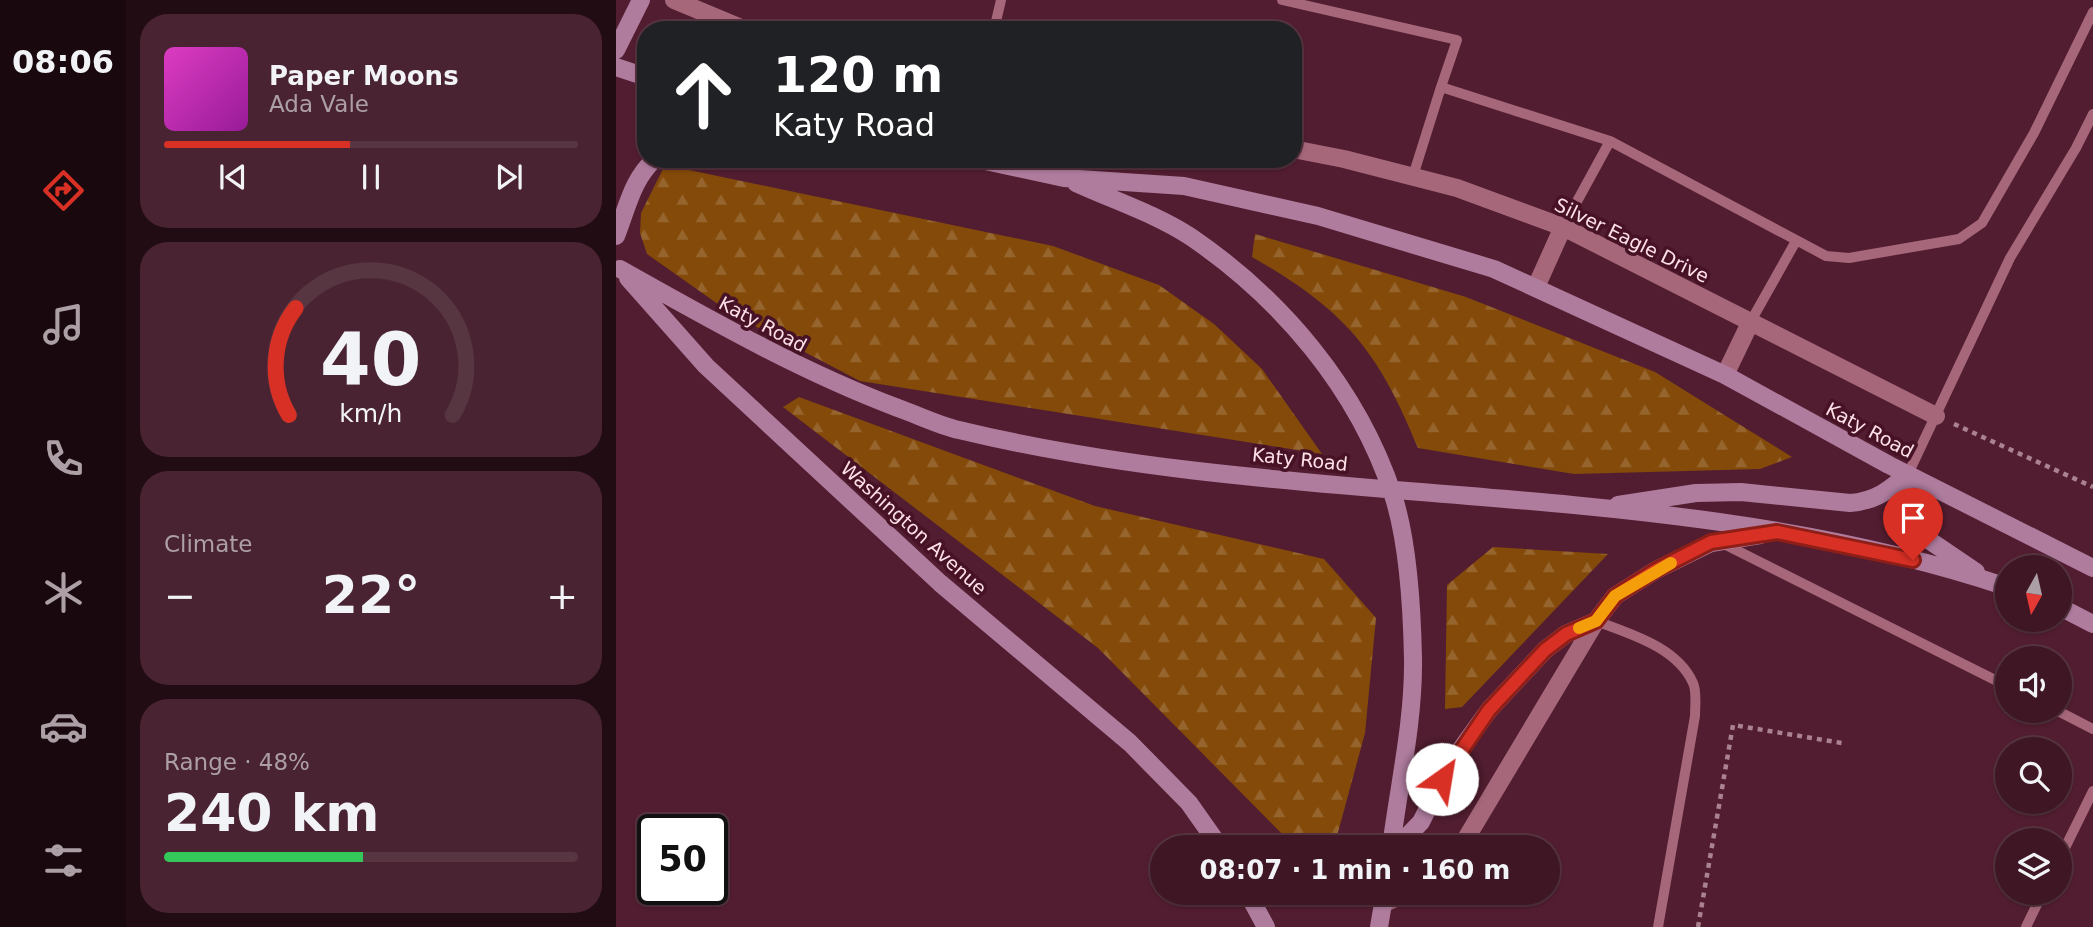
<!DOCTYPE html>
<meta charset="utf-8">
<style>
body{margin:0;font-family:"DejaVu Sans",sans-serif;background:#492331;color:#f1f3f6;height:100vh;display:flex;flex-direction:column;font-size:26px;white-space:nowrap}
*{box-sizing:border-box;margin:0}
p{font-size:23px;color:#ad9fa6}
.icon{flex:none;width:38px;height:38px;fill:none;stroke:currentColor;stroke-width:2;stroke-linecap:round;stroke-linejoin:round}
.map{position:relative;flex:1;overflow:hidden}
.details{display:flex;flex-direction:column;gap:14px;padding:14px;background:#220c14;width:490px}
.details>*{flex:none}
.banner{position:absolute;left:21px;top:21px;width:665px;height:147px;border-radius:28px;box-shadow:0 2px 5px #0004,0 0 0 2px #573541;background:#202124;color:#fff;overflow:hidden}
.needle{width:46px;rotate:188deg}
.buttons{position:absolute;left:1379px;top:555px;display:grid;gap:14px}
.buttons a{display:grid;place-items:center;width:77px;height:77px;border-radius:50%;background:#3e1624;box-shadow:0 2px 5px #0004,0 0 0 2px #573541;font-size:35px}
.speed{position:absolute;left:21px;top:814px;display:flex;gap:14px;font-size:35px;font-weight:700;text-align:center}
.speed>*{display:grid;place-content:center;width:91px;height:91px;border-radius:50%;background:#3e1624;box-shadow:0 2px 5px #0004,0 0 0 2px #573541;line-height:1}
.speed .limit{border:4px solid #111;border-radius:10px;background:#fff;color:#111}
.pin{position:absolute;display:grid;place-items:center;width:60px;height:60px;color:#fff;margin:-72px -30px;border-radius:50% 50% 50% 0;rotate:-45deg;box-shadow:0 0 7px #0007}
.pin .icon{rotate:45deg}
.me{position:absolute;width:77px;margin:-38px;rotate:32deg;stroke-linejoin:round;filter:drop-shadow(0 0 5px #0008)}
.turn{display:flex;align-items:center;gap:24px;height:147px;padding:0 21px;font-size:32px}
.turn .icon{width:91px;height:91px;stroke-width:2.5}
.turn b{display:block;font-size:49px;line-height:60px}
.big{font-size:52px;font-weight:700;line-height:1.1}
.details .tile{flex:1;display:flex;flex-direction:column;justify-content:center;gap:10px;min-width:0;padding:0 24px;border-radius:28px;background:#492331}
.details .dial{align-items:center;gap:0}
.dial svg{height:182px;overflow:visible;fill:none;stroke:#573541;stroke-width:7;stroke-linecap:round;text-anchor:middle}
.dial text{fill:#f1f3f6;stroke:none}
.song{display:flex;align-items:center;gap:21px}
.cover{width:84px;height:84px;border-radius:10px;background:linear-gradient(135deg,hsl(310 70% 55%),hsl(300 70% 35%))}
.played{height:7px;border-radius:4px;background:linear-gradient(90deg,#d93025 45%,#573541 45%)}
.keys{display:flex;justify-content:space-around;direction:ltr}
.heat{display:flex;justify-content:space-between;align-items:center;font-size:38px;direction:ltr}
.charge{height:10px;border-radius:5px;background:linear-gradient(90deg,#34c759 48%,#573541 0)}
.trip{position:absolute;left:534px;top:835px;width:410px;height:70px;border-radius:35px;background:#3e1624;box-shadow:0 2px 5px #0004,0 0 0 2px #573541;font-weight:700;line-height:70px;text-align:center}
main{display:flex;flex:1;min-height:0}
.dock{display:flex;flex-direction:column;width:126px;justify-content:space-around;align-items:center;background:#19090e;color:#ad9fa6}
.dock .icon{width:49px;height:49px}
.dock .on{color:#d93025}
.dock b{font-size:32px;color:#f1f3f6}
.map>svg:first-child{display:block}
</style>
<main>
<nav class="dock">
<b>08:06</b>
<svg class="icon on" aria-label="directions" viewBox="0 0 24 24"><path d="M12 3l9 9-9 9-9-9zM9 14v-3h6M13 9l2 2-2 2"/></svg>
<svg class="icon" aria-label="music" viewBox="0 0 24 24"><path d="M9 18V5l10-2v13"/><circle cx="6" cy="18" r="3"/><circle cx="16" cy="16" r="3"/></svg>
<svg class="icon" aria-label="phone" viewBox="0 0 24 24"><path d="M5 4h4l2 5-3 2q2 4 5 5l2-3 5 2v4C11 20 4 13 5 4z"/></svg>
<svg class="icon" aria-label="climate" viewBox="0 0 24 24"><path d="M12 3v18M4 7l16 10M4 17L20 7"/></svg>
<svg class="icon" aria-label="car" viewBox="0 0 24 24"><path d="M5 17H2v-5l4-1 3-4h7l3 4 3 1v5h-3M9 17h6M6 11h13"/><circle cx="7" cy="17" r="2"/><circle cx="17" cy="17" r="2"/></svg>
<svg class="icon" aria-label="filters" viewBox="0 0 24 24"><path d="M4 7h16M4 17h16"/><circle cx="9" cy="7" r="2"/><circle cx="15" cy="17" r="2"/></svg>
</nav>
<section class="details">
<div class="tile">
<div class="song"><i class="cover"></i><div><b>Paper Moons</b><p>Ada Vale</p></div></div>
<div class="played"></div>
<div class="keys"><svg class="icon" aria-label="previous" viewBox="0 0 24 24"><path d="M18 5L8 12l10 7zM5 5v14"/></svg><svg class="icon" aria-label="pause" viewBox="0 0 24 24"><path d="M8 5v14M16 5v14"/></svg><svg class="icon" aria-label="next" viewBox="0 0 24 24"><path d="M6 5l10 7-10 7zM19 5v14"/></svg></div>
</div>
<div class="tile dial"><svg viewBox="0 0 100 80">
<path d="M14 69A42 42 0 1 1 86 69"/>
<path d="M14 69A42 42 0 0 1 17 22" stroke="#d93025"/>
<text x="50" y="56" font-size="32" font-weight="700">40</text>
<text x="50" y="72" font-size="11">km/h</text>
</svg></div>
<div class="tile"><p>Climate</p>
<div class="heat"><a>−</a><b class="big">22°</b><a>+</a></div>
</div>
<div class="tile"><p>Range · 48%</p><b class="big">240 km</b><div class="charge"></div></div>
</section>
<div class="map">
<svg width="1477" height="927" viewBox="0 0 1477 927">
<defs>
<pattern id="forest-firs" width="22" height="20" patternUnits="userSpaceOnUse" patternTransform="scale(1.75)"><rect width="22" height="20" fill="#834a09"/><path d="M5 1l3.5 6h-7zM16 11l3.5 6h-7z" fill="#96642d"/></pattern>
</defs>
<rect width="100%" height="100%" fill="#521d30"/>
<!-- forest -->
<path fill="url(#forest-firs)" d="M 49,165 L 437,246 L 543,285 L 598,324 L 646,369 L 706,454 L 244,381 L 116,314 L 31,254 L 24,233 L 25,213 Z
M 639,234 L 850,297 L 1039,372 L 1176,457 L 1144,469 L 958,474 L 802,448 C 762,350 729,310 636,257 Z
M 183,397 L 479,506 L 708,559 L 760,618 L 749,733 L 718,847 L 679,847 L 482,648 L 167,407 Z
M 877,547 L 992,554 L 846,707 L 829,709 L 831,585 Z"/>
<g fill="none" stroke-linecap="round" stroke-linejoin="round">
<!-- path -->
<path stroke="#ab828f" stroke-width="4.5" stroke-dasharray="5 5" stroke-linecap="butt" d="M 1338,424 L 1477,487
M 1082,927 L 1117,725 L 1226,743"/>
<!-- lane -->
<path stroke="#a56779" stroke-width="10" d="M 666,0 L 841,40 L 825,87
M 378,30 L 385,0
M 797,176 L 825,87 L 994,141
M 947,227 L 994,141 L 1210,256 L 1233,258 L 1343,239 L 1366,223 L 1418,133 L 1477,12
M 1135,321 L 1180,241
M 1292,474 L 1394,258 L 1460,148 L 1477,114
M 1106,543 L 1391,686
M 980,621 C 1014,634 1061,647 1077,683 C 1081,691 1079,706 1079,716 L 1042,927
M 1440,710 L 1477,729
M 1444,858 L 1477,791
M 1410,927 L 1427,892"/>
<!-- street -->
<path stroke="#a56779" stroke-width="18" d="M 58,0 L 130,30
M 677,149 L 728,159 L 841,188 L 947,227 L 1320,416
M 920,287 L 947,227
M 1109,375 L 1135,321
M 845,847 L 980,621
M 767,904 L 792,892"/>
<!-- secondary -->
<path stroke="#af7c9e" stroke-width="18" d="M 0,50 L 25,0
M 0,67 L 30,77
M 360,159 L 448,178 L 568,186 L 702,216 L 878,269 L 1109,375 L 1273,465 L 1477,568
M 460,183 C 497,200 540,214 575,237 C 666,299 742,389 777,495 C 792,541 796,609 797,658 C 798,720 783,785 775,847
M 0,236 C 11,209 16,179 39,159
M 4,269 C 95,320 184,371 282,408 C 302,415 322,425 343,430 C 687,513 1054,474 1391,587
M 12,278 L 90,366 L 324,583 L 514,743 L 573,803 L 604,847
M 1292,474 C 1286,496 1280,510 1295,528 L 1360,572
M 1002,505 L 1080,493 L 1125,492 L 1234,503 C 1260,501 1273,490 1292,474
M 1444,607 L 1477,624
M 781,847 L 805,822 L 835,763 L 873,710 L 929,650 L 950,634 L 980,621 L 999,596 L 1040,570 L 1095,543 L 1144,535
M 631,892 L 650,927
M 763,927 L 769,892"/>
</g>
<g fill="none" stroke-linecap="round" stroke-linejoin="round">
<!-- route casing -->
<g stroke="#8d1f18" stroke-width="18">
<path id="route" d="M 826,779 L 873,710 L 929,650 L 950,634 L 980,621 L 999,596 L 1040,570 L 1095,542 L 1161,532 L 1297,560"/>
</g>
<!-- route -->
<use href="#route" stroke="#d93025" stroke-width="12"/>
<!-- slow -->
<path stroke="#f59e0b" stroke-width="12" d="M 963,628 L 980,621 L 999,596 L 1055,563"/>
</g>
<g text-anchor="middle" stroke-width="7" stroke-linejoin="round" paint-order="stroke">
<!-- street labels -->
<g font-size="19" fill="#fee1e8" stroke="#471226">
<text transform="translate(1016 240) rotate(26)" y="7">Silver Eagle Drive</text>
<text transform="translate(147 324) rotate(28)" y="7">Katy Road</text>
<text transform="translate(1254 430) rotate(28)" y="7">Katy Road</text>
<text transform="translate(684 459) rotate(6)" y="7">Katy Road</text>
<text transform="translate(298 528) rotate(42)" y="7">Washington Avenue</text>
</g>
</g>
</svg>
<div class="buttons">
<a><svg class="needle" viewBox="-14 -14 28 28"><path d="M0-13l5 13h-10z" fill="#e53935"/><path d="M0 13l5-13h-10z" fill="#ad9fa6"/></svg></a>
<a><svg class="icon" aria-label="sound" viewBox="0 0 24 24"><path d="M4 9h4l5-4v14l-5-4H4zM17 9q2 3 0 6"/></svg></a>
<a><svg class="icon" aria-label="search" viewBox="0 0 24 24"><circle cx="10" cy="10" r="6"/><path d="M15 15l6 6"/></svg></a>
<a><svg class="icon" aria-label="layers" viewBox="0 0 24 24"><path d="M12 4l9 5-9 5-9-5zM3 14l9 5 9-5"/></svg></a>
</div>
<div class="speed"><div class="limit">50</div></div>
<div class="pin" style="left:1297px;top:560px;background:#d93025"><svg class="icon" aria-label="arrive" viewBox="0 0 24 24"><path d="M6 21V4h12l-3 4 3 4H6"/></svg></div>
<svg class="me" style="left:826px;top:779px" viewBox="-20 -20 40 40"><circle r="19" fill="#fff"/><path d="M0-13L10 11 0 6-10 11z" fill="#d93025"/></svg>
<div class="trip">08:07 · 1 min · 160 m</div>
<div class="banner">
<div class="turn"><svg class="icon" aria-label="ahead" viewBox="0 0 24 24"><path d="M12 20V5M6 11l6-6 6 6"/></svg><div><b>120 m</b>Katy Road</div></div>
</div>
</div>
</main>
